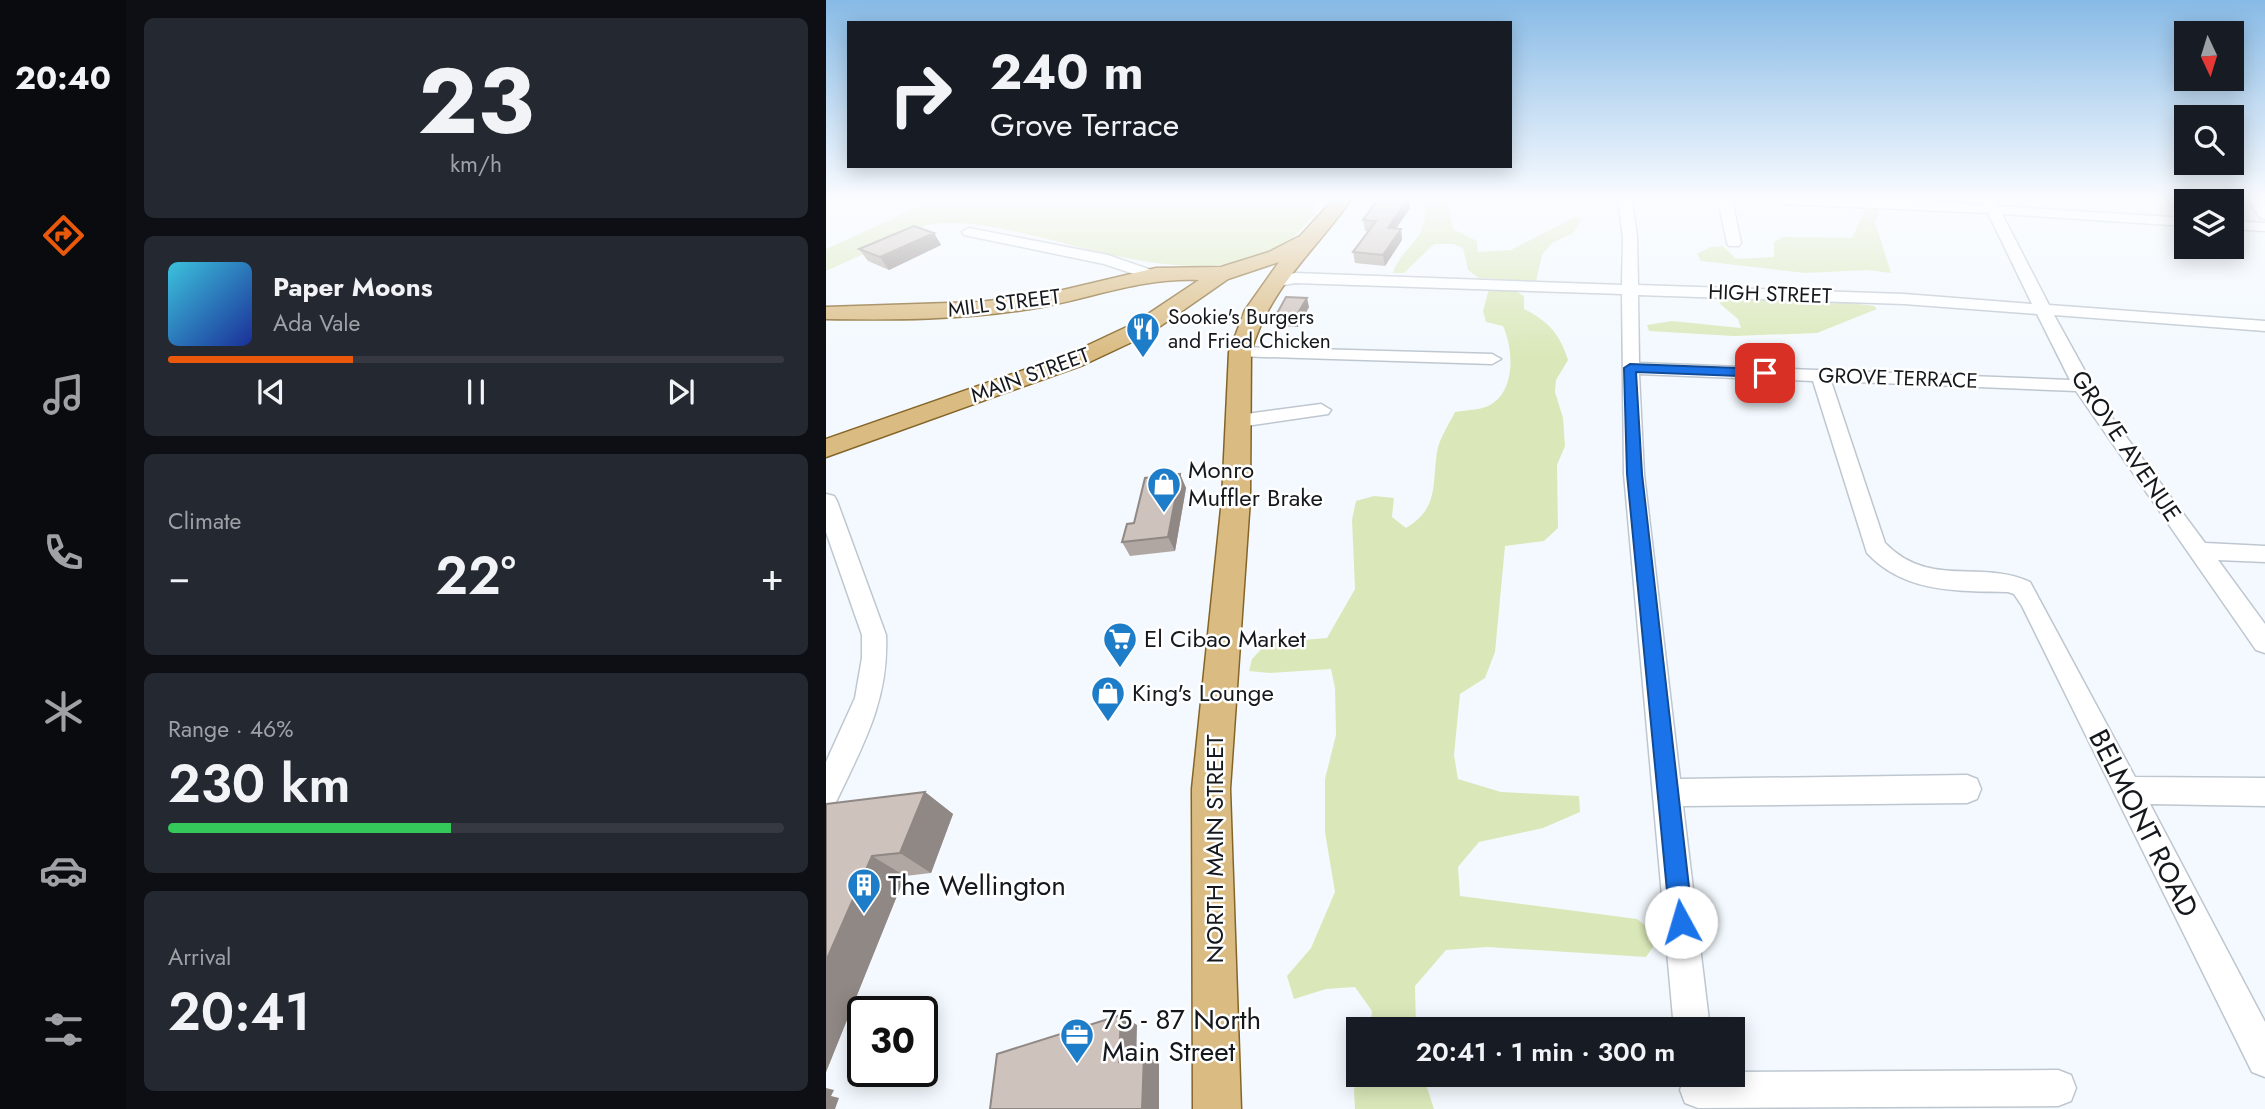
<!DOCTYPE html>
<meta charset="utf-8">
<style>
body{margin:0;font-family:Jost,sans-serif;background:#242831;color:#f1f3f6;height:100vh;display:flex;flex-direction:column;font-size:26px;white-space:nowrap}
*{box-sizing:border-box;margin:0}
p{font-size:23px;color:#9ea1a6}
.icon{flex:none;width:38px;height:38px;fill:none;stroke:currentColor;stroke-width:2;stroke-linecap:round;stroke-linejoin:round}
.map{position:relative;flex:1;overflow:hidden}
.drawer{display:flex;flex-direction:column;gap:18px;padding:18px;background:#0d0f14;width:700px}
.drawer>*{flex:none}
.hud{position:absolute;left:21px;top:21px;width:665px;height:147px;border-radius:0px;box-shadow:0 4px 18px #0003;background:#171b24;color:#f1f3f6;overflow:hidden}
.needle{width:46px;rotate:176deg}
.fabs{position:absolute;left:1348px;top:21px;display:grid;gap:14px}
.fabs a{display:grid;place-items:center;width:70px;height:70px;border-radius:0px;background:#171b24;box-shadow:0 4px 18px #0003;font-size:35px}
.speed{position:absolute;left:21px;top:996px;display:flex;gap:14px;font-size:35px;font-weight:700;text-align:center}
.speed>*{display:grid;place-content:center;width:91px;height:91px;border-radius:50%;background:#171b24;box-shadow:0 4px 18px #0003;line-height:1}
.speed .limit{border:4px solid #111;border-radius:10px;background:#fff;color:#111}
.pin{position:absolute;display:grid;place-items:center;width:60px;height:60px;color:#fff;margin:-30px;border-radius:14px;box-shadow:0 4px 10px #0006}
.me{position:absolute;width:77px;margin:-38px;rotate:354deg;stroke-linejoin:round;filter:drop-shadow(0 0 5px #0008)}
.turn{display:flex;align-items:center;gap:24px;height:147px;padding:0 28px;font-size:32px}
.turn .icon{width:91px;height:91px;stroke-width:2.5}
.turn b{display:block;font-size:49px;line-height:60px}
.big{font-size:52px;font-weight:600;line-height:1.1}
.drawer .card{flex:1;display:flex;flex-direction:column;justify-content:center;gap:10px;min-width:0;padding:0 24px;border-radius:10px;background:#242831}
.drawer .dial{align-items:center;gap:0}
.dial b{font-size:91px;line-height:1}
.song{display:flex;align-items:center;gap:21px}
.cover{width:84px;height:84px;border-radius:10px;background:linear-gradient(135deg,hsl(190 70% 55%),hsl(230 70% 35%))}
.played{height:7px;border-radius:4px;background:linear-gradient(90deg,#ea580c 30%,#363941 30%)}
.keys{display:flex;justify-content:space-around;direction:ltr}
.heat{display:flex;justify-content:space-between;align-items:center;font-size:38px;direction:ltr}
.charge{height:10px;border-radius:5px;background:linear-gradient(90deg,#34c759 46%,#363941 0)}
.trip{position:absolute;left:520px;top:1017px;width:399px;height:70px;border-radius:0px;background:#171b24;box-shadow:0 4px 18px #0003;font-weight:600;line-height:70px;text-align:center}
main{display:flex;flex:1;min-height:0}
.tabs{display:flex;flex-direction:column;width:126px;justify-content:space-around;align-items:center;background:#090b0e;color:#9ea1a6}
.tabs .icon{width:49px;height:49px}
.tabs .current{color:#ea580c}
.tabs b{font-size:32px;color:#f1f3f6}
.map>svg:first-child{display:block}
</style>
<main>
<nav class="tabs">
<b>20:40</b>
<svg class="icon current" aria-label="directions" viewBox="0 0 24 24"><path d="M12 3l9 9-9 9-9-9zM9 14v-3h6M13 9l2 2-2 2"/></svg>
<svg class="icon" aria-label="music" viewBox="0 0 24 24"><path d="M9 18V5l10-2v13"/><circle cx="6" cy="18" r="3"/><circle cx="16" cy="16" r="3"/></svg>
<svg class="icon" aria-label="phone" viewBox="0 0 24 24"><path d="M5 4h4l2 5-3 2q2 4 5 5l2-3 5 2v4C11 20 4 13 5 4z"/></svg>
<svg class="icon" aria-label="climate" viewBox="0 0 24 24"><path d="M12 3v18M4 7l16 10M4 17L20 7"/></svg>
<svg class="icon" aria-label="car" viewBox="0 0 24 24"><path d="M5 17H2v-5l4-1 3-4h7l3 4 3 1v5h-3M9 17h6M6 11h13"/><circle cx="7" cy="17" r="2"/><circle cx="17" cy="17" r="2"/></svg>
<svg class="icon" aria-label="filters" viewBox="0 0 24 24"><path d="M4 7h16M4 17h16"/><circle cx="9" cy="7" r="2"/><circle cx="15" cy="17" r="2"/></svg>
</nav>
<section class="drawer">
<div class="card dial"><b>23</b><p>km/h</p></div>
<div class="card">
<div class="song"><i class="cover"></i><div><b>Paper Moons</b><p>Ada Vale</p></div></div>
<div class="played"></div>
<div class="keys"><svg class="icon" aria-label="previous" viewBox="0 0 24 24"><path d="M18 5L8 12l10 7zM5 5v14"/></svg><svg class="icon" aria-label="pause" viewBox="0 0 24 24"><path d="M8 5v14M16 5v14"/></svg><svg class="icon" aria-label="next" viewBox="0 0 24 24"><path d="M6 5l10 7-10 7zM19 5v14"/></svg></div>
</div>
<div class="card"><p>Climate</p>
<div class="heat"><a>−</a><b class="big">22°</b><a>+</a></div>
</div>
<div class="card"><p>Range · 46%</p><b class="big">230 km</b><div class="charge"></div></div>
<div class="card"><p>Arrival</p><b class="big">20:41</b></div>
</section>
<div class="map">
<svg width="1439" height="1109" viewBox="0 0 1439 1109">
<rect width="100%" height="100%" fill="#f3f9fe"/>
<!-- green -->
<path fill="#dae8b9" d="M 108,200 L 494,200 L 484,213 L 490,213 C 478,225 467,241 451,249 C 376,287 277,252 201,234 C 169,227 134,219 101,225 L 0,271 L 0,249 Z
M 599,200 L 620,200 L 627,229 L 651,241 L 652,252 L 685,250 L 749,217 L 756,219 L 747,233 L 726,243 L 716,255 L 710,281 L 653,278 L 642,270 L 637,248 L 627,244 L 608,244 L 578,273 L 567,273 C 578,241 603,244 599,200 Z
M 1049,209 L 1053,213 L 1049,222 L 1065,273 L 1041,270 L 979,273 L 875,261 L 871,254 L 884,247 L 897,246 L 910,259 L 948,257 L 948,242 L 957,237 L 1026,238 L 1039,210 Z
M 663,289 L 688,290 L 698,296 L 698,309 C 722,321 734,334 742,360 L 730,380 L 729,392 L 737,418 L 739,446 L 731,465 L 732,528 L 718,541 L 679,546 L 669,652 L 659,678 L 634,694 L 628,755 L 632,779 L 675,792 L 753,796 L 754,812 L 717,828 L 653,842 L 632,867 L 634,896 L 811,919 L 834,937 L 820,957 L 661,947 L 620,950 L 589,986 L 590,1029 L 544,1029 L 546,1011 L 529,987 L 500,989 L 468,999 L 461,976 L 485,948 L 509,892 L 499,832 L 499,779 L 510,735 L 509,688 L 505,669 L 443,673 L 423,671 L 426,659 L 441,643 L 501,638 L 529,589 L 526,520 L 530,501 L 548,496 L 568,498 L 566,517 L 580,528 C 613,508 606,485 611,452 C 613,439 623,424 629,412 C 640,410 659,410 667,403 C 690,387 687,348 677,326 L 660,322 L 657,311 Z
M 903,299 L 1018,302 L 1048,306 L 1051,309 L 991,333 L 908,336 L 823,331 L 821,325 L 846,321 L 915,328 L 912,319 L 893,303 Z
M 533,1075 L 597,1075 L 608,1109 L 529,1109 L 528,1089 Z"/>
<g fill="none" stroke-linecap="round" stroke-linejoin="round">
<!-- minor casing -->
<g stroke="#bec7d0" stroke-width="3">
<path id="minor" d="M 792,200 L 806,200 L 811,237 L 812,285 L 1078,294 L 1206,304 L 1162,213 L 960,204 L 953,200 L 1081,200 L 1157,205 L 1155,200 L 1169,200 L 1172,206 L 1360,218 L 1360,226 L 1176,214 L 1223,305 L 1439,321 L 1439,331 L 1228,315 L 1281,411 L 1379,543 L 1439,546 L 1439,562 L 1392,560 L 1439,624 L 1439,653 L 1430,650 L 1250,391 L 1005,381 L 1059,543 C 1104,589 1154,559 1204,582 L 1309,777 L 1439,778 L 1439,806 L 1324,804 L 1439,1022 L 1439,1077 L 1426,1072 L 1196,606 L 1188,594 L 1182,592 C 1131,591 1078,593 1041,553 L 987,381 L 813,374 L 818,474 L 854,779 L 1141,775 L 1151,779 L 1155,789 L 1151,799 L 1141,803 L 857,806 L 884,1029 L 848,1029 L 798,474 L 796,294 L 469,283 L 448,287 L 440,282 L 442,279 L 469,273 L 796,285 L 797,237 ZM 812,295 L 1078,304 L 1211,314 L 1244,380 L 813,363 Z
M 892,200 L 906,200 L 915,243 L 913,246 L 903,246 L 901,243 Z
M 1422,200 L 1436,200 L 1439,205 L 1439,219 L 1434,218 Z
M 1405,221 L 1439,223 L 1439,231 L 1405,229 Z
M 143,228 L 282,255 L 331,272 L 334,275 L 326,280 L 278,264 L 138,235 L 136,232 Z
M 414,347 L 666,354 L 675,359 L 666,364 L 408,356 L 405,352 L 408,348 Z
M 495,404 L 505,410 L 502,414 L 413,427 L 406,425 L 403,421 L 406,417 L 413,415 Z
M 0,494 L 8,496 L 11,501 L 60,635 C 63,700 37,745 10,802 L 0,806 L 0,762 L 29,698 L 36,658 L 36,635 L 0,532 Z
M 1232,1070 L 1245,1075 L 1250,1088 L 1245,1101 L 1232,1106 L 872,1108 L 859,1103 L 854,1090 L 859,1077 L 865,1074 L 906,1074 L 906,1072 Z"/>
</g>
<!-- major casing -->
<g stroke="#856527" stroke-width="3">
<path id="major" d="M 507,200 L 525,200 C 487,253 444,287 425,352 L 424,499 L 404,789 L 415,1109 L 367,1109 L 366,789 L 396,499 L 403,352 L 419,310 L 453,262 L 402,279 L 323,334 L 257,365 L 0,457 L 0,439 L 241,355 L 307,324 L 373,280 C 314,277 262,300 204,309 C 137,320 68,320 0,319 L 0,307 L 153,302 L 220,294 L 330,268 L 395,267 L 443,252 L 474,236 Z"/>
</g>
<!-- minor -->
<use href="#minor" fill="#fff" fill-rule="evenodd"/>
<!-- major -->
<use href="#major" fill="#dabb81" fill-rule="evenodd"/>
</g>
<!-- wall -->
<path fill="#b1a7a2" d="M 551,200 L 583,200 L 584,208 L 570,229 L 575,229 L 576,240 L 559,266 L 529,263 L 527,252 L 542,231 L 539,231 L 537,220 Z
M 108,233 L 115,245 L 63,270 L 42,261 L 33,249 Z
M 483,307 L 472,327 L 452,326 L 449,317 Z
M 354,474 L 360,488 L 349,551 L 304,556 L 296,542 L 308,523 Z
M 99,792 L 127,814 L 105,873 L 79,876 L 0,1072 L 0,804 Z"/>
<!-- shaded-wall -->
<path fill="#908884" d="M 581,200 L 583,200 L 584,208 L 563,239 L 562,228 Z
M 575,229 L 576,240 L 559,266 L 557,255 Z
M 108,233 L 115,245 L 63,270 L 54,257 Z
M 481,298 L 483,307 L 472,327 L 469,318 Z
M 354,474 L 360,488 L 349,551 L 342,537 Z
M 99,792 L 127,814 L 105,873 L 74,853 Z
M 46,856 L 79,876 L 0,1072 L 0,961 Z
M 295,1015 L 311,1025 L 310,1070 L 293,1062 Z
M 318,1055 L 333,1063 L 333,1109 L 316,1109 Z
M 0,1088 L 8,1090 L 5,1096 L 13,1098 L 9,1109 L 0,1109 Z"/>
<!-- building -->
<path fill="#cec2bc" stroke="#908884" stroke-width="2" d="M 551,200 L 581,200 L 562,228 L 575,229 L 557,255 L 527,252 L 550,221 L 537,220 Z
M 88,226 L 108,233 L 54,257 L 33,249 Z
M 460,297 L 481,298 L 469,318 L 449,317 Z
M 354,474 L 342,537 L 296,542 L 301,524 L 308,523 L 319,478 Z
M 99,792 L 74,853 L 46,856 L 0,961 L 0,804 Z
M 295,1015 L 293,1062 L 318,1055 L 316,1109 L 164,1109 L 171,1054 Z"/>
<!-- sky -->
<linearGradient id="sky" x2="0" y2="1"><stop stop-color="#87bae6"/><stop offset="0.56" stop-color="#fafcff"/><stop offset="1" stop-color="#fafcff" stop-opacity="0"/></linearGradient>
<rect width="1439" height="355" fill="url(#sky)"/>
<!-- route -->
<path fill="#1a73e8" stroke="#114b97" stroke-width="2" d="M 804,364 L 939,369 L 946,373 L 939,377 L 810,372 L 816,474 L 867,922 L 863,930 L 855,933 L 847,930 L 844,922 L 801,474 L 798,368 Z"/>
<!-- icons -->
<defs>
<g id="restaurant-pin" transform="scale(1.75)"><path d="M0 17L-7.5 6A9.5 9.5 0 1 1 7.5 6Z" fill="#1d7dc9" stroke="#fff"/><path d="M-5-6h1v4h1v-4h1v4h1v-4h1v5L-1.5 .5V6h-2V.5L-5-1ZM5-6V6H3V1.5H1.5Q1.5-4 5-6Z" fill="#fff"/></g>
<g id="shop-pin" transform="scale(1.75)"><path d="M0 17L-7.5 6A9.5 9.5 0 1 1 7.5 6Z" fill="#1d7dc9" stroke="#fff"/><path d="M-5-2.5h2.3a2.7 3.5 0 0 1 5.4 0H5L5.5 6h-11ZM-1.5-2.5h3a1.5 2.3 0 0 0-3 0Z" fill="#fff"/></g>
<g id="supermarket-pin" transform="scale(1.75)"><path d="M0 17L-7.5 6A9.5 9.5 0 1 1 7.5 6Z" fill="#1d7dc9" stroke="#fff"/><path d="M-6-5.5h2.5l.6 2H6L4.5 2H-2.5L-4.4-4H-6ZM-1.5 3.2a1.3 1.3 0 1 0 .1 0ZM3 3.2a1.3 1.3 0 1 0 .1 0Z" fill="#fff"/></g>
<g id="building-pin" transform="scale(1.75)"><path d="M0 17L-7.5 6A9.5 9.5 0 1 1 7.5 6Z" fill="#1d7dc9" stroke="#fff"/><path d="M-4-6H4V6H1V3H-1V6H-4ZM-2.5-4.3h1.7v1.8h-1.7ZM.8-4.3h1.7v1.8H.8ZM-2.5-1h1.7V.8h-1.7ZM.8-1h1.7V.8H.8Z" fill="#fff"/></g>
<g id="office-pin" transform="scale(1.75)"><path d="M0 17L-7.5 6A9.5 9.5 0 1 1 7.5 6Z" fill="#1d7dc9" stroke="#fff"/><path d="M-6-3h4V-5.5h4V-3h4V5H-6ZM-1-4.5V-3h2v-1.5ZM-6 0V1H6V0Z" fill="#fff"/></g>
</defs>
<g fill-rule="evenodd">
<use href="#restaurant-pin" x="317" y="329"/>
<use href="#shop-pin" x="338" y="484"/>
<use href="#supermarket-pin" x="294" y="639"/>
<use href="#shop-pin" x="282" y="693"/>
<use href="#building-pin" x="38" y="885"/>
<use href="#office-pin" x="251" y="1035"/>
</g>
<g text-anchor="middle" stroke-width="5" stroke-linejoin="round" paint-order="stroke">
<!-- far-street labels -->
<g font-size="21" fill="#15181c" stroke="#fff">
<text transform="translate(944 294) rotate(2)" y="7">HIGH STREET</text>
<text transform="translate(178 303) rotate(-7)" y="7">MILL STREET</text>
<text transform="translate(204 375) rotate(-20)" y="7">MAIN STREET</text>
<text transform="translate(1072 378) rotate(2)" y="7">GROVE TERRACE</text>
</g>
<!-- far-poi labels -->
<g font-size="21" fill="#15181c" stroke="#fff" text-anchor="start">
<text x="342" y="324">Sookie's Burgers<tspan x="342" dy="24">and Fried Chicken</tspan></text>
</g>
<!-- street labels -->
<g font-size="24" fill="#15181c" stroke="#fff">
<text transform="translate(1300 446) rotate(56)" y="8">GROVE AVENUE</text>
<text transform="translate(389 849) rotate(-90)" y="8">NORTH MAIN STREET</text>
</g>
<!-- poi labels -->
<g font-size="24" fill="#15181c" stroke="#fff" text-anchor="start">
<text x="362" y="478">Monro<tspan x="362" dy="28">Muffler Brake</tspan></text>
<text x="318" y="647">El Cibao Market</text>
<text x="306" y="701">King's Lounge</text>
</g>
<!-- near-street labels -->
<g font-size="28" fill="#15181c" stroke="#fff">
<text transform="translate(1318 823) rotate(63)" y="10">BELMONT ROAD</text>
</g>
<!-- near-poi labels -->
<g font-size="28" fill="#15181c" stroke="#fff" text-anchor="start">
<text x="62" y="895">The Wellington</text>
<text x="276" y="1029">75 - 87 North<tspan x="276" dy="32">Main Street</tspan></text>
</g>
</g>
</svg>
<div class="fabs">
<a><svg class="needle" viewBox="-14 -14 28 28"><path d="M0-13l5 13h-10z" fill="#e53935"/><path d="M0 13l5-13h-10z" fill="#9ea1a6"/></svg></a>
<a><svg class="icon" aria-label="search" viewBox="0 0 24 24"><circle cx="10" cy="10" r="6"/><path d="M15 15l6 6"/></svg></a>
<a><svg class="icon" aria-label="layers" viewBox="0 0 24 24"><path d="M12 4l9 5-9 5-9-5zM3 14l9 5 9-5"/></svg></a>
</div>
<div class="speed"><div class="limit">30</div></div>
<div class="pin" style="left:939px;top:373px;background:#d93025"><svg class="icon" aria-label="arrive" viewBox="0 0 24 24"><path d="M6 21V4h12l-3 4 3 4H6"/></svg></div>
<svg class="me" style="left:855px;top:922px" viewBox="-20 -20 40 40"><circle r="19" fill="#fff"/><path d="M0-13L10 11 0 6-10 11z" fill="#1a73e8"/></svg>
<div class="trip">20:41 · 1 min · 300 m</div>
<div class="hud">
<div class="turn"><svg class="icon" aria-label="right" viewBox="0 0 24 24"><path d="M7 20v-9h11M14 6l5 5-5 5"/></svg><div><b>240 m</b>Grove Terrace</div></div>
</div>
</div>
</main>
